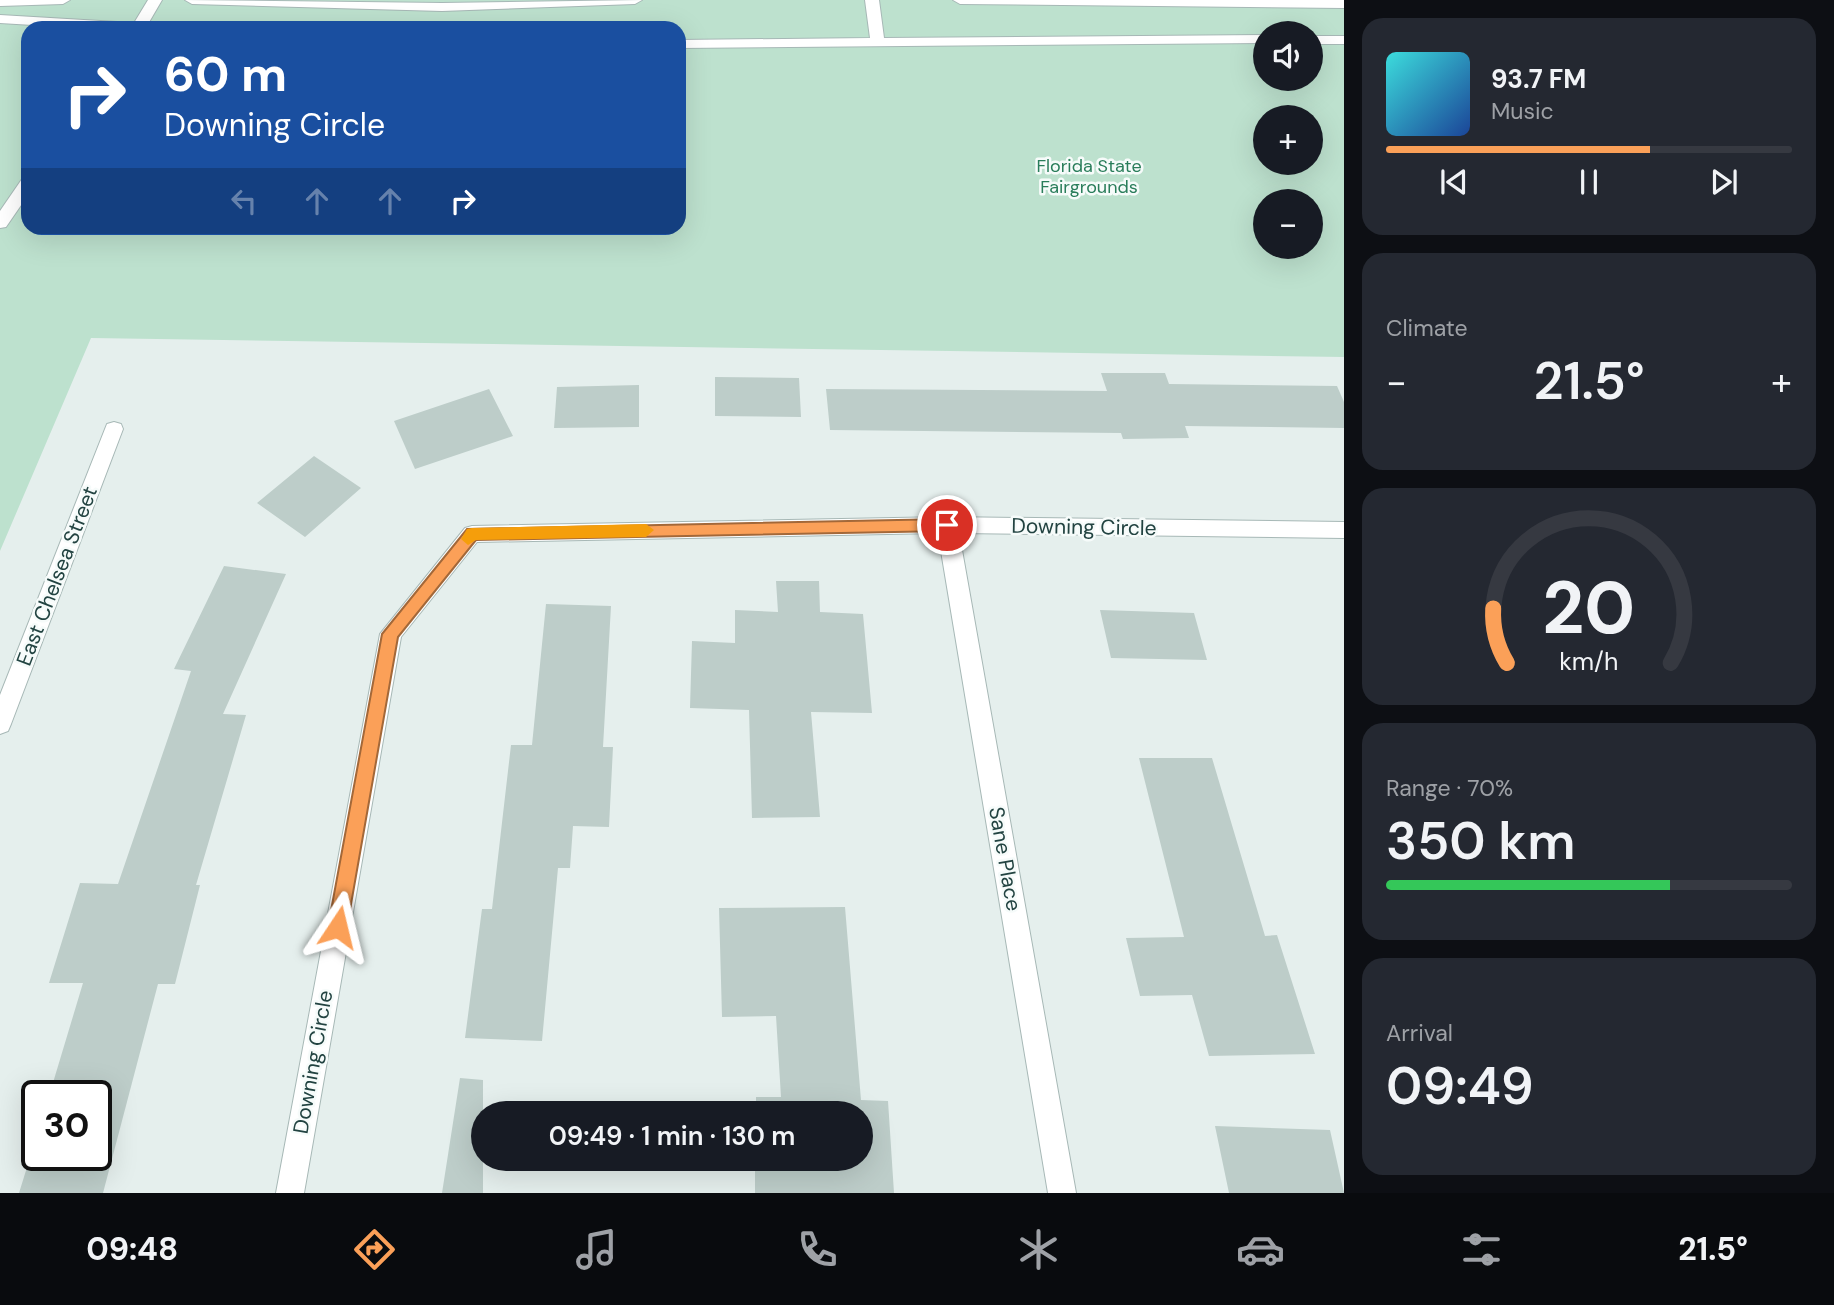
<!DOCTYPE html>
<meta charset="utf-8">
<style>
body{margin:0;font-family:"DM Sans",sans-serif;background:#242831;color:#f1f3f6;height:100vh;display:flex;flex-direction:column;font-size:26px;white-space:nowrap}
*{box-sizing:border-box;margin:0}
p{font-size:23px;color:#9ea1a6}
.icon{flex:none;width:38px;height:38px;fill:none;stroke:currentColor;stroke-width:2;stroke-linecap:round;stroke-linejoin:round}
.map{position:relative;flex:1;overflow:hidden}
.sheet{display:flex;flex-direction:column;gap:18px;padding:18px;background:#0d0f14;width:490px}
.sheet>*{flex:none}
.top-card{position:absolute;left:21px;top:21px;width:665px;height:214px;border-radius:21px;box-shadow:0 7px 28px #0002;background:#1a4fa0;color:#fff;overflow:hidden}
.fabs{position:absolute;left:1253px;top:21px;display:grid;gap:14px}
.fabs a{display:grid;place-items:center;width:70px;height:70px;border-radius:50%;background:#171b24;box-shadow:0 7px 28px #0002;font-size:35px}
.speed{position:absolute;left:21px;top:1080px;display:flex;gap:14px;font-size:35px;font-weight:700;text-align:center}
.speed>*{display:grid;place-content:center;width:91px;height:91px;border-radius:50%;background:#171b24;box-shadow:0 7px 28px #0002;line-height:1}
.speed .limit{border:4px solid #111;border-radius:10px;background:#fff;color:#111}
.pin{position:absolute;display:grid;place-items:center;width:60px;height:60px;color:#fff;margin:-30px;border:4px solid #fff;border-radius:50%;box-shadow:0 2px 7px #0007}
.me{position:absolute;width:77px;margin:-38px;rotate:10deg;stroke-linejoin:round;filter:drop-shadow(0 0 5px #0008)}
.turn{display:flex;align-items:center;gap:24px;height:147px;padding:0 28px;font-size:32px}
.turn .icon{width:91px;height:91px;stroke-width:2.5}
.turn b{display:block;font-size:49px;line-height:60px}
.lanes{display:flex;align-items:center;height:66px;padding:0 28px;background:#0003;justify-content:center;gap:35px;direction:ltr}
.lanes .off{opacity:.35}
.big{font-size:52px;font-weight:600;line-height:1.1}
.sheet .widget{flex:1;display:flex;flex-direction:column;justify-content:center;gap:10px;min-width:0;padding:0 24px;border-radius:21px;background:#242831}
.sheet .dial{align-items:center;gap:0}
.dial svg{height:182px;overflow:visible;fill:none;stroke:#363941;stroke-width:7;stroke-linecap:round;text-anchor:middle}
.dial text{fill:#f1f3f6;stroke:none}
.song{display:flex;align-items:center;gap:21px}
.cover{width:84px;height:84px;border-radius:10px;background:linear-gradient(135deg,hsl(180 70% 55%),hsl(220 70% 35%))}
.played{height:7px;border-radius:4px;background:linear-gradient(90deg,#fba058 65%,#363941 65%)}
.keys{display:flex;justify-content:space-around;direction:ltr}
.heat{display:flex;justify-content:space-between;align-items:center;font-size:38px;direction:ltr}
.charge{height:10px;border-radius:5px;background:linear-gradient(90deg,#34c759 70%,#363941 0)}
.trip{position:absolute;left:471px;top:1101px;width:402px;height:70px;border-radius:35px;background:#171b24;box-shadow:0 7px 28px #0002;font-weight:600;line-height:70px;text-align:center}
.dock{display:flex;height:112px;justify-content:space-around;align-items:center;background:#090b0e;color:#9ea1a6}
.dock .icon{width:49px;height:49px}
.dock .selected{color:#fba058}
.dock b{font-size:32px;color:#f1f3f6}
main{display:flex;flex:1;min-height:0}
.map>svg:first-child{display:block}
</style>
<main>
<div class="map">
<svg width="1344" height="1193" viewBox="0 0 1344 1193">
<rect width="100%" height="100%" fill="#e5efed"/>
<!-- green -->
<path fill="#bde1ce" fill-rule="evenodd" d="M 0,0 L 1344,0 L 1344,357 L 91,338 L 0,551 ZM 28,28 L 679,28 L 679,228 L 28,228 ZM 1265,33 L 1311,33 L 1311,79 L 1265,79 ZM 1265,117 L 1311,117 L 1311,163 L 1265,163 ZM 1265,201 L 1311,201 L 1311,247 L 1265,247 Z"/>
<!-- building -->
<path fill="#bdcdc9" d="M 1101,373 L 1165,373 L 1169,384 L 1337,386 L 1344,402 L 1344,428 L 1185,426 L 1189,438 L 1123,439 L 1121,433 L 830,430 L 826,389 L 1107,391 Z
M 715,377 L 799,378 L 801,417 L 715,416 Z
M 639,385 L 639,427 L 554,428 L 557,387 Z
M 489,389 L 513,436 L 415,469 L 394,421 Z
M 314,456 L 361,488 L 305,537 L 257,503 Z
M 224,566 L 286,574 L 223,714 L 246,715 L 196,885 L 200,885 L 175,984 L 158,984 L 103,1193 L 19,1193 L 37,1135 L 37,1155 L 96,1155 L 96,1096 L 49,1096 L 83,983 L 49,983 L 80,883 L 118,884 L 191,671 L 174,669 Z
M 776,581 L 819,581 L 820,612 L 863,614 L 872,713 L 811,712 L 820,817 L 752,818 L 749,710 L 690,708 L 692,641 L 735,643 L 735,610 L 778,612 Z
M 546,604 L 611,606 L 603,747 L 613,747 L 609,827 L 573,826 L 570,868 L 558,868 L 542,1041 L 465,1038 L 482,909 L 492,909 L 511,745 L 532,745 Z
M 1100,610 L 1194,613 L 1207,660 L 1111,658 Z
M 1139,758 L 1212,758 L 1265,936 L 1277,935 L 1315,1054 L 1209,1056 L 1192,995 L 1140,996 L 1126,938 L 1184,937 Z
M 845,907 L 861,1100 L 888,1101 L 894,1193 L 755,1193 L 755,1158 L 861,1158 L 861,1113 L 756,1113 L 756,1097 L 781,1097 L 776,1016 L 722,1017 L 719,908 Z
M 460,1078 L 483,1080 L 483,1193 L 442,1193 Z
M 1215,1126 L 1330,1130 L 1344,1193 L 1229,1193 Z"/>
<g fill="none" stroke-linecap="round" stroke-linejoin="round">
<!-- service casing -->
<g stroke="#a7b8b6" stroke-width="2">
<path id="service" d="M 0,0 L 70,0 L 63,4 L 0,6 Z
M 148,0 L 162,0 L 148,24 L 159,28 L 82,28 L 0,23 L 0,15 L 134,23 Z
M 185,0 L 442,3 L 642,0 L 635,4 L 442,11 L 192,4 Z
M 865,0 L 879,0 L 884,38 L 1265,35 L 1265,43 L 679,48 L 679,40 L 870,38 Z
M 953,0 L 1344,0 L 1344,8 L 960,4 Z
M 1311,36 L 1344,36 L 1344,44 L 1311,44 Z
M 28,178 L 28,195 L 6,227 L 0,228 L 0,211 L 22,179 Z"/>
</g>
<!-- minor casing -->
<g stroke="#a7b8b6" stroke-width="2">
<path id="minor" d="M 114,422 L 121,424 L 123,429 L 11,724 L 8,731 L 0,734 L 0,695 L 105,429 L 107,424 Z
M 947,517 L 1344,522 L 1344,538 L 959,533 L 1076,1193 L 1048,1193 L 938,533 L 477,542 L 401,637 L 304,1193 L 276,1193 L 380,634 L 465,528 L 472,526 Z"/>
</g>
<!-- service -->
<use href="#service" fill="#fff" fill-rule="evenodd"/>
<!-- minor -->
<use href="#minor" fill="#fff" fill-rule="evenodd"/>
</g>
<!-- route -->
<path fill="#fba058" stroke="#a36839" stroke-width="2" d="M 947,519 L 955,525 L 947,531 L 476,540 L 398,637 L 347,927 L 344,934 L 338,936 L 331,934 L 328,927 L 382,634 L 467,529 Z"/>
<!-- slow -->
<path fill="#f59e0b" d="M 646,524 L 654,530 L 646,537 L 476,540 L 468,545 L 461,539 L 467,529 L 472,528 Z"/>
<g text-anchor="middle" stroke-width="5" stroke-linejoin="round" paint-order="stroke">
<!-- far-park labels -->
<g font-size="18" fill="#297d5a" stroke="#f6fbfa">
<text x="1089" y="172">Florida State<tspan x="1089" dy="21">Fairgrounds</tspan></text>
</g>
<!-- street labels -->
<g font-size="21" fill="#224341" stroke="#f6fbfa">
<text transform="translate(1084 527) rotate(1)" y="7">Downing Circle</text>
<text transform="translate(57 576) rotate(-69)" y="7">East Chelsea Street</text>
<text transform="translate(1005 859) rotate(80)" y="7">Sane Place</text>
<text transform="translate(313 1062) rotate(-80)" y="7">Downing Circle</text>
</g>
</g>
</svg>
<div class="fabs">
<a><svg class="icon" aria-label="sound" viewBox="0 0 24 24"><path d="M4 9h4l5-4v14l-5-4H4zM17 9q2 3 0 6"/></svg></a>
<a>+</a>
<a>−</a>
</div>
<div class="speed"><div class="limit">30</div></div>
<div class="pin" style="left:947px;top:525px;background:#d93025"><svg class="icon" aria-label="arrive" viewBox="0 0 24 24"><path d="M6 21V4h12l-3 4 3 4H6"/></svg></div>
<svg class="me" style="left:338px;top:927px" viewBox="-20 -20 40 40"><path d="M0-17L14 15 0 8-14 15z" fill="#fba058" stroke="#fff" stroke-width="4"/></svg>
<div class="trip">09:49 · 1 min · 130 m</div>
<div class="top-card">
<div class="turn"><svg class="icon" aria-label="right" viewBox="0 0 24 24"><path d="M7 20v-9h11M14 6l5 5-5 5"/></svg><div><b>60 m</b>Downing Circle</div></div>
<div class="lanes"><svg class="icon off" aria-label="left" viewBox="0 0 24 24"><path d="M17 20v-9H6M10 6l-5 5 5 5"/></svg><svg class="icon off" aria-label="ahead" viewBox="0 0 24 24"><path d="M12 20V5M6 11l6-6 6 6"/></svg><svg class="icon off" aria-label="ahead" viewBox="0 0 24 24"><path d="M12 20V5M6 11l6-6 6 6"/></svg><svg class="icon" aria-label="right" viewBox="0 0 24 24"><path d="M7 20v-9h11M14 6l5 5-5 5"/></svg></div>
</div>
</div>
<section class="sheet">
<div class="widget">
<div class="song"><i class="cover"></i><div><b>93.7 FM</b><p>Music</p></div></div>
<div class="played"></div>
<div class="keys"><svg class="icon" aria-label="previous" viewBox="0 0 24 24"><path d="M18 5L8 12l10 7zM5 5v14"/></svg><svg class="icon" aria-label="pause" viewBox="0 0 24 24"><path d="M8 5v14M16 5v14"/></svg><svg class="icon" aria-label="next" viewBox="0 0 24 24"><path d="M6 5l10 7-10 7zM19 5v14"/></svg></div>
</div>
<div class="widget"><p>Climate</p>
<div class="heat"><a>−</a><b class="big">21.5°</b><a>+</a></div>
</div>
<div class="widget dial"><svg viewBox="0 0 100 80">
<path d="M14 69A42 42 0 1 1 86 69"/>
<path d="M14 69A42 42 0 0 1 8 45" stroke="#fba058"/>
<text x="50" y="56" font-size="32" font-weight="700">20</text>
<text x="50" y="72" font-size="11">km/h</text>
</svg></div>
<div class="widget"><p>Range · 70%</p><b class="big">350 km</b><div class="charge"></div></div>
<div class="widget"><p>Arrival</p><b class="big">09:49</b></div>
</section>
</main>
<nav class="dock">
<b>09:48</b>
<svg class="icon selected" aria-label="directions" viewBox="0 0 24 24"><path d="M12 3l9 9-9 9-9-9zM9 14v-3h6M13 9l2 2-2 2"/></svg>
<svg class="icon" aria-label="music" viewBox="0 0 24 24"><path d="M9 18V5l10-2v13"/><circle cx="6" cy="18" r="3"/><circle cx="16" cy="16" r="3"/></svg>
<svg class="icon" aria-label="phone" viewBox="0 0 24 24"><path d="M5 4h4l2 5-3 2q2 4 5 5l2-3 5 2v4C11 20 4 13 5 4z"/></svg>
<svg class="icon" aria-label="climate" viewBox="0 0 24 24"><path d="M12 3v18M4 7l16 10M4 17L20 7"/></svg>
<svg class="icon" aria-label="car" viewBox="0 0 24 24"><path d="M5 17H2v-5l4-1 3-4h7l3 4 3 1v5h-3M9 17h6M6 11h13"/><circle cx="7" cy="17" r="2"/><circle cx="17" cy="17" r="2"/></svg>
<svg class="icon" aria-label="filters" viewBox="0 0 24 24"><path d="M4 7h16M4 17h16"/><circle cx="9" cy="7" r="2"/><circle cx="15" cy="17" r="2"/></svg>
<b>21.5°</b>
</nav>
